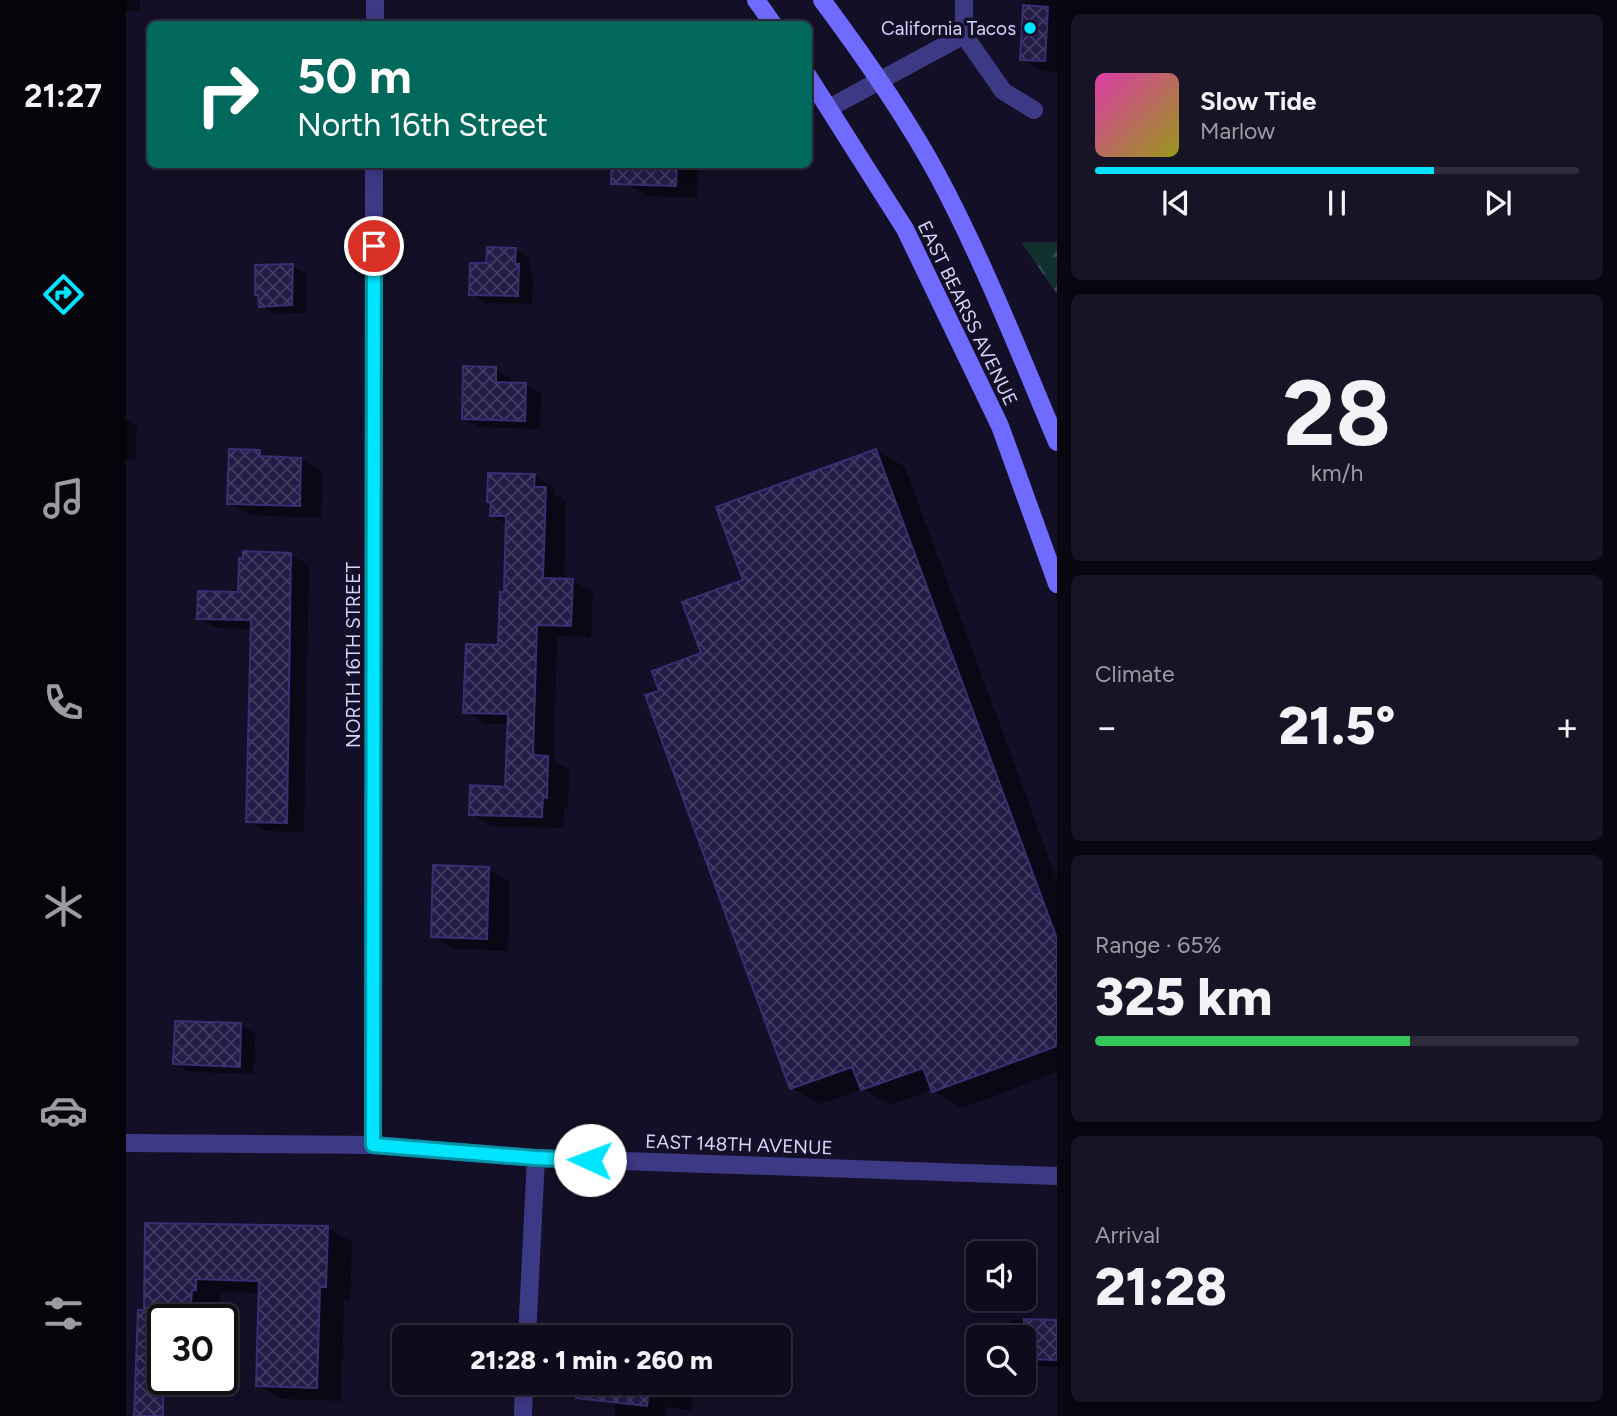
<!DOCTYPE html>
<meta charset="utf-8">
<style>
body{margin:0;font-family:Figtree,sans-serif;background:#171425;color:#f1f3f6;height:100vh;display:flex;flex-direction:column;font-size:26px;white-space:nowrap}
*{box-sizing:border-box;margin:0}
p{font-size:23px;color:#9b9ba3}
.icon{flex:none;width:38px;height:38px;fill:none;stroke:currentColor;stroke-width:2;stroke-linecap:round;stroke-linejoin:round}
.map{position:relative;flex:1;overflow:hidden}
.details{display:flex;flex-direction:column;gap:14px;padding:14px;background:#08060f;width:560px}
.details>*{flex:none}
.hud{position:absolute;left:21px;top:21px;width:665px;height:147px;border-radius:10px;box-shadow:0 4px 18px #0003,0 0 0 2px #2e2b3b;background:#00695c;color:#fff;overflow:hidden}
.tools{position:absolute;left:840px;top:1241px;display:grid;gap:14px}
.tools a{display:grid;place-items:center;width:70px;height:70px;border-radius:10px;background:#0e0b1c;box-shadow:0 4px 18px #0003,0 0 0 2px #2e2b3b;font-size:35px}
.speed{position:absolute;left:21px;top:1304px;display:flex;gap:14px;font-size:35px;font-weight:700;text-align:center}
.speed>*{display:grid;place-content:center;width:91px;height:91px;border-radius:50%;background:#0e0b1c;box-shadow:0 4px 18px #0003,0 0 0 2px #2e2b3b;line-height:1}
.speed .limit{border:4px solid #111;border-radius:10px;background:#fff;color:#111}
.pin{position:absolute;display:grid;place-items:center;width:60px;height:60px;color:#fff;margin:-30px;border:4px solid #fff;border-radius:50%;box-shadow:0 2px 7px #0007}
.me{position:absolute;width:77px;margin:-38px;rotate:272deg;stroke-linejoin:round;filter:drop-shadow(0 0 5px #0008)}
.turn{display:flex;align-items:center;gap:24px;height:147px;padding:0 35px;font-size:32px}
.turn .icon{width:91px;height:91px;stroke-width:2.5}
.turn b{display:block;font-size:49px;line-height:60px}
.big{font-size:52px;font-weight:800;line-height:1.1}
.details .card{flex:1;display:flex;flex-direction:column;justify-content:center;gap:10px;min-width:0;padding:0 24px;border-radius:10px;background:#171425}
.details .dial{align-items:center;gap:0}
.dial b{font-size:91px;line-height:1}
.song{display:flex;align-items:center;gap:21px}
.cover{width:84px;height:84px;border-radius:10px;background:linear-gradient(135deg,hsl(320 70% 55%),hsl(60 70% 35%))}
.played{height:7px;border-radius:4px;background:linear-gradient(90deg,#00e5ff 70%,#2e2b3b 70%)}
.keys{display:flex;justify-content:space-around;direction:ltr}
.heat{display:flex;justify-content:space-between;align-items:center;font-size:38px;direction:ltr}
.charge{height:10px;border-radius:5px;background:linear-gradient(90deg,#34c759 65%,#2e2b3b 0)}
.trip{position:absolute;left:266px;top:1325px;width:399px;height:70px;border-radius:10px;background:#0e0b1c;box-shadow:0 4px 18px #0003,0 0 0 2px #2e2b3b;font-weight:800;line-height:70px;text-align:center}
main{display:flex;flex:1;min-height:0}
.tab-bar{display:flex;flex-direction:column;width:126px;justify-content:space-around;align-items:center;background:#06040b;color:#9b9ba3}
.tab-bar .icon{width:49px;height:49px}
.tab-bar .on{color:#00e5ff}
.tab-bar b{font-size:32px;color:#f1f3f6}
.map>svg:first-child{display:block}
</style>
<main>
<nav class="tab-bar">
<b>21:27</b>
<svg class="icon on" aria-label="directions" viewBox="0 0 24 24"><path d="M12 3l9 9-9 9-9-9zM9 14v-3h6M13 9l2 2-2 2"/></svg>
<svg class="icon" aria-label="music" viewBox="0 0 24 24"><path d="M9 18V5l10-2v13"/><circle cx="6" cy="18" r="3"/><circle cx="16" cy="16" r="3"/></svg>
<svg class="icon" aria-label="phone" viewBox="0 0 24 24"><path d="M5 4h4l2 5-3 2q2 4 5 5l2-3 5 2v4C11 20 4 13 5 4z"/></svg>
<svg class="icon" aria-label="climate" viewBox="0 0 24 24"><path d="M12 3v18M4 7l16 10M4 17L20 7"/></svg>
<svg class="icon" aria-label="car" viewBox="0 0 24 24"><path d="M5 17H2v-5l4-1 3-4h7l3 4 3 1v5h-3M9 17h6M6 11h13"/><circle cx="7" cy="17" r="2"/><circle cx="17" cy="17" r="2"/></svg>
<svg class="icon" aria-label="filters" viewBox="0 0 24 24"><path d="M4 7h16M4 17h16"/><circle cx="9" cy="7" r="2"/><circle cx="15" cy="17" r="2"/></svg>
</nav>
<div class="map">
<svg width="931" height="1416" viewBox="0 0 931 1416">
<defs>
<pattern id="forest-firs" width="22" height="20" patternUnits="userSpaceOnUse" patternTransform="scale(1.75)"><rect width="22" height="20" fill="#12302f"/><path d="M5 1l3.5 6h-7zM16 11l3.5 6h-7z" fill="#344d4e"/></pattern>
<pattern id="building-cross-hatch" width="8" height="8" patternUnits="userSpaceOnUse" patternTransform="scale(1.75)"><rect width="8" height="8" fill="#241b47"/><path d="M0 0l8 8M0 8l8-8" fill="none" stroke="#433b63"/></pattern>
</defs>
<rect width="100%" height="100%" fill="#130f26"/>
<!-- forest -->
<path fill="url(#forest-firs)" d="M 895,242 L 931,242 L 931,294 Z"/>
<!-- shadow -->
<path fill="#0007" d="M 0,0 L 14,0 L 14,11 L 0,11 Z
M 899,0 L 931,0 L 931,72 L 917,71 L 896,59 Z
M 499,164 L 573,164 L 571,198 L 521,196 L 499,183 Z
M 389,249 L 404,258 L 404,272 L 407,275 L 406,304 L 360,303 L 345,294 L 362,265 Z
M 166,266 L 181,274 L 181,313 L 149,314 L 135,306 Z
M 369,369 L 384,378 L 384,384 L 400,385 L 415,393 L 414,429 L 353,427 L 338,418 Z
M 0,420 L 11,426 L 9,460 L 0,459 Z
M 750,450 L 779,467 L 931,880 L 931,1072 L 836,1108 L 806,1090 L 765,1105 L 737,1089 L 694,1104 L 666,1088 L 535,692 L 577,654 L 619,581 Z
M 133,452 L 145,458 L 175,459 L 197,472 L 195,518 L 125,515 L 103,503 Z
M 408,476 L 429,488 L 429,494 L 440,501 L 438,580 L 446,580 L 467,592 L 465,637 L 431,636 L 428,761 L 443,769 L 442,809 L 438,808 L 437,828 L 365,826 L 345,814 L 381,788 L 383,724 L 360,724 L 339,712 L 374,647 L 380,594 L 381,524 L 366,515 Z
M 165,555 L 183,565 L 178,832 L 140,831 L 122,821 L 126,629 L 91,628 L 73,618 L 113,594 Z
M 362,869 L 384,882 L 382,951 L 329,949 L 307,936 Z
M 115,1025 L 129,1034 L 128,1074 L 64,1072 L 49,1063 Z
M 21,1225 L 201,1228 L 226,1242 L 224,1300 L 218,1300 L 215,1401 L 156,1399 L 132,1385 L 135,1293 L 94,1292 L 94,1303 L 90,1303 L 89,1320 L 37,1320 L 37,1379 L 87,1379 L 87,1385 L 37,1383 L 20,1312 Z
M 885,1320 L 931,1322 L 931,1367 L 898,1365 L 898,1337 L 885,1337 Z
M 484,1382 L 568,1382 L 565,1410 L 540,1407 L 540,1416 L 489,1416 L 489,1402 L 487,1401 Z"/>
<!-- building -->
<path fill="url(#building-cross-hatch)" stroke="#3b2d73" stroke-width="2" d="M 897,5 L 922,7 L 919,61 L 894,60 Z
M 485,164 L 551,164 L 550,186 L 485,184 Z
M 361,247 L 390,248 L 389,264 L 393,264 L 392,296 L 343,295 L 344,263 L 360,263 Z
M 167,264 L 166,305 L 133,307 L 132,295 L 129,295 L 129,265 Z
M 337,366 L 370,367 L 370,382 L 400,383 L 399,421 L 336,419 Z
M 103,449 L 134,450 L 134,456 L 175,458 L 174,506 L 101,504 Z
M 750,449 L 931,939 L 931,1046 L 806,1092 L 797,1068 L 735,1090 L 726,1067 L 664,1089 L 519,695 L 533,691 L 526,671 L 575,653 L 556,602 L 617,580 L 590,507 Z
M 362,473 L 409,474 L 408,487 L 420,487 L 417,578 L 447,579 L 445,626 L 411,625 L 407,755 L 422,756 L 421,798 L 417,797 L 416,817 L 343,815 L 344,785 L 379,787 L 382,714 L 337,713 L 340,644 L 372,645 L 374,592 L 378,592 L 380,516 L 364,516 L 365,503 L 361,502 Z
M 117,551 L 165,553 L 161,823 L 120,822 L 125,620 L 71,619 L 72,591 L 112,592 L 113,558 L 117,559 Z
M 307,865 L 363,867 L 361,939 L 305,937 Z
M 49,1021 L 115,1023 L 114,1067 L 47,1064 Z
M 19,1223 L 202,1226 L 200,1287 L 194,1287 L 191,1388 L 130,1386 L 133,1281 L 70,1279 L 70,1290 L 66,1290 L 64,1320 L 37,1320 L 37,1416 L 8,1416 L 12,1310 L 18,1310 Z
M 898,1319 L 931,1320 L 931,1360 L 898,1359 Z
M 450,1382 L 524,1382 L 521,1406 L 450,1398 Z"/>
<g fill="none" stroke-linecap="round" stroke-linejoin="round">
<!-- street -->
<path stroke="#3d3a85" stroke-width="18" d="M 838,0 L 838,35 L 877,91 L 908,110
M 249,24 L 249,0
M 703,108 L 838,35
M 0,1143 L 247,1145 L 410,1158 L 931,1176
M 247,1145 L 248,164
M 401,1337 L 410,1158
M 397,1416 L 398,1382"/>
<!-- secondary -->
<path stroke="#6f6bff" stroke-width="18" d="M 630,0 L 647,24
M 696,0 C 737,55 778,113 811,174 C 857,260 893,352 931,442
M 682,76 L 779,229 L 874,426 L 931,584"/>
</g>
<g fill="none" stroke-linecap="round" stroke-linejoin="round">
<!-- route casing -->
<g stroke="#0095a6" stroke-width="18">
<path id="route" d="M 248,246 L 247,1145 L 410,1158 L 464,1160"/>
</g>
<!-- route -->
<use href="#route" stroke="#00e5ff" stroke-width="12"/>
</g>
<!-- markers -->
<circle fill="#00e5ff" stroke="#130f26" stroke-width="2.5" cx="904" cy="28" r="7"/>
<g text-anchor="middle" stroke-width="7" stroke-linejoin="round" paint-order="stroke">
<!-- poi labels -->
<g font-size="19" fill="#d9d4ff" stroke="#130f26" text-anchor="end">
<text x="890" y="35">California Tacos</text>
</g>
<!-- street labels -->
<g font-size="19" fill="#d9d4ff" stroke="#130f26">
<text transform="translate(842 313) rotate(64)" y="7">EAST BEARSS AVENUE</text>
<text transform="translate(227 655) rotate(-90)" y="7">NORTH 16TH STREET</text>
<text transform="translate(613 1144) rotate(2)" y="7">EAST 148TH AVENUE</text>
</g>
</g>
</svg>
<div class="tools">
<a><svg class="icon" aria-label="sound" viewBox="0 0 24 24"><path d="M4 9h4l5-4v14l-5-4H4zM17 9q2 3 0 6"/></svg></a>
<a><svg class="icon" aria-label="search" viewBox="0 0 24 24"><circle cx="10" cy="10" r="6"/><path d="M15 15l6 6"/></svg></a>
</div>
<div class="speed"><div class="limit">30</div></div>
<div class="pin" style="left:248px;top:246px;background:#d93025"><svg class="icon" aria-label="arrive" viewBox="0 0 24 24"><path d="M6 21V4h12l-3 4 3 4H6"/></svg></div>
<svg class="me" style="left:464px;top:1160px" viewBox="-20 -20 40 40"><circle r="19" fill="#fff"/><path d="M0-13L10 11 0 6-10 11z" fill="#00e5ff"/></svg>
<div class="trip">21:28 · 1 min · 260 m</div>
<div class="hud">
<div class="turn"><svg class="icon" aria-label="right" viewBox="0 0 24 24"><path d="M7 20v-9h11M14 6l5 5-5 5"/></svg><div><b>50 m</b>North 16th Street</div></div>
</div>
</div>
<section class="details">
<div class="card">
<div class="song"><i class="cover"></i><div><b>Slow Tide</b><p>Marlow</p></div></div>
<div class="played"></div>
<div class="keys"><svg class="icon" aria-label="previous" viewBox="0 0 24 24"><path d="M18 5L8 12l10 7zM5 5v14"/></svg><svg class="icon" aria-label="pause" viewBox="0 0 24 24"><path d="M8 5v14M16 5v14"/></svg><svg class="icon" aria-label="next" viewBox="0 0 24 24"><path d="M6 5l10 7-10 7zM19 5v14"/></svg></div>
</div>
<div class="card dial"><b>28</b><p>km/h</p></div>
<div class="card"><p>Climate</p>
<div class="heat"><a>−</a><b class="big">21.5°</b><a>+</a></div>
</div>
<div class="card"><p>Range · 65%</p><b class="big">325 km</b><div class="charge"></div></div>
<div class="card"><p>Arrival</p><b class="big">21:28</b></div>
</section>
</main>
